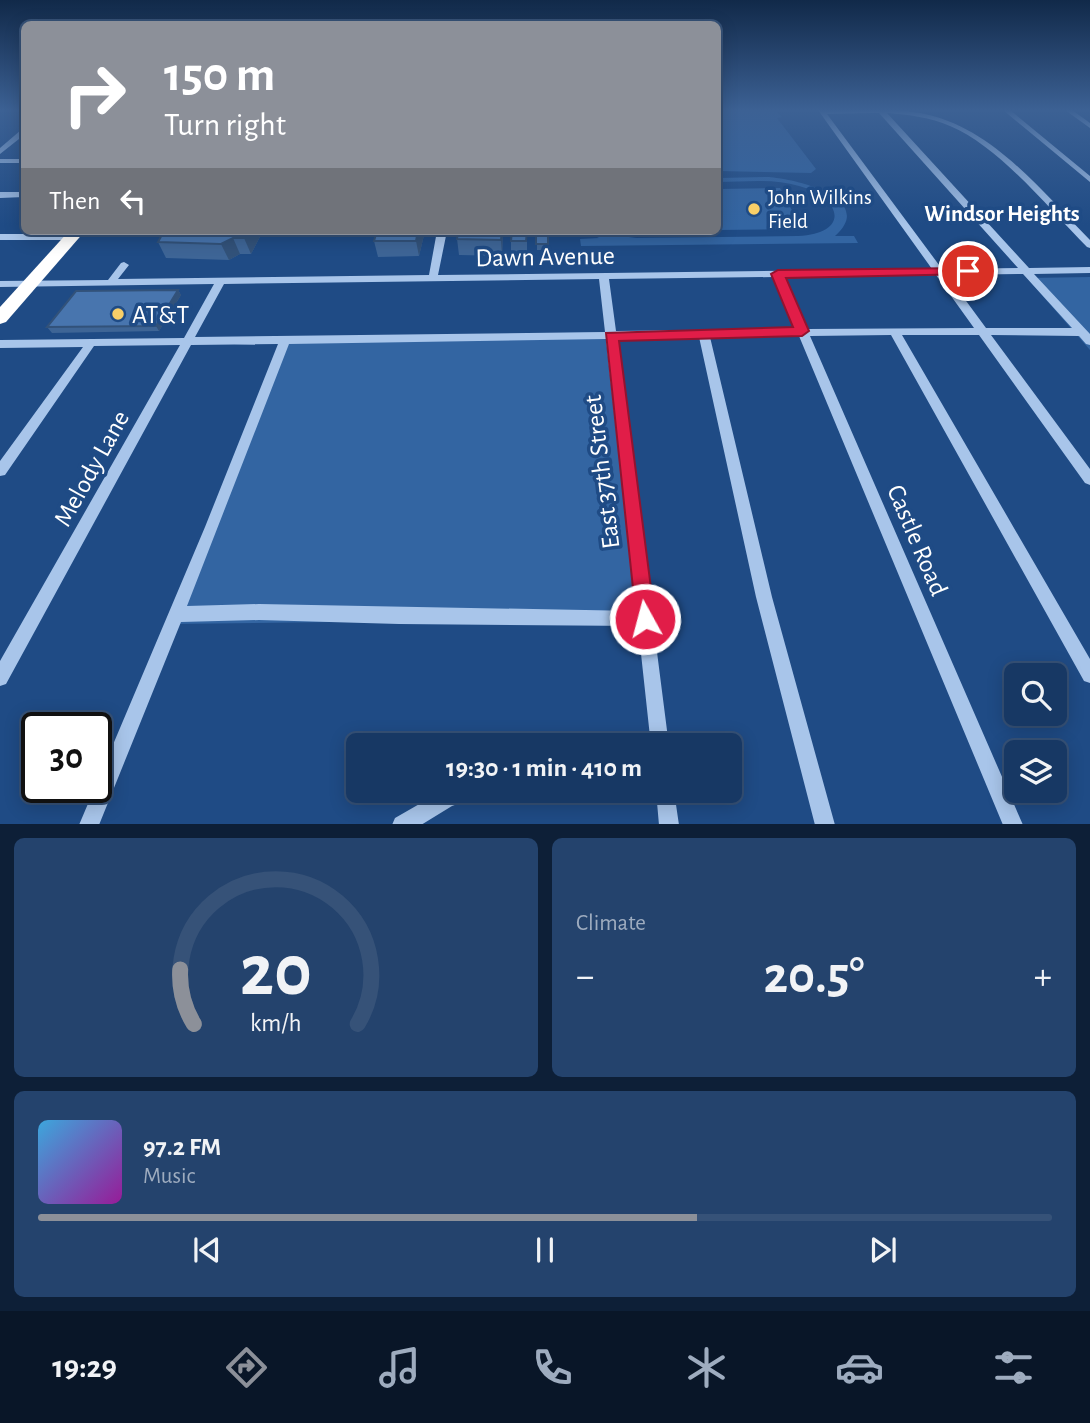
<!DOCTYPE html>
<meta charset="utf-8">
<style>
body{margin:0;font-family:"Alegreya Sans",sans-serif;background:#24436d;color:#f1f3f6;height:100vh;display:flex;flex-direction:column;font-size:26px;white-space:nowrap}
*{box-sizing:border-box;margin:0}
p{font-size:23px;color:#9eacbf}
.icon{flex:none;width:38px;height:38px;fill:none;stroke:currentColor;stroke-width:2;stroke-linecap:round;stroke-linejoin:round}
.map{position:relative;height:824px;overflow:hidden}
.panel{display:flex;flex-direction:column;gap:14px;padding:14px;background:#0d1f37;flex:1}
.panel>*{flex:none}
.hud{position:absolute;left:21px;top:21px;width:700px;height:214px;border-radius:10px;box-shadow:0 4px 18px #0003,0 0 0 2px #365278;background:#8c9099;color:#fff;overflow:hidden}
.buttons{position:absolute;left:1004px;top:663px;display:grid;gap:14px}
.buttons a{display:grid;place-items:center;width:63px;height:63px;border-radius:10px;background:#173864;box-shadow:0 4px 18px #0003,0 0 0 2px #365278;font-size:35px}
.speed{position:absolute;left:21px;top:712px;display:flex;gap:14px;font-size:35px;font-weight:700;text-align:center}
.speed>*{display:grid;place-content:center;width:91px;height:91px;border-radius:50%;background:#173864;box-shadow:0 4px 18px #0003,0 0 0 2px #365278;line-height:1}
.speed .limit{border:4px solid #111;border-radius:10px;background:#fff;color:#111}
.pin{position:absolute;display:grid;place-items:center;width:60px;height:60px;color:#fff;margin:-30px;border:4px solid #fff;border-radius:50%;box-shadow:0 2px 7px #0007}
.me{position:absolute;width:77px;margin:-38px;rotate:353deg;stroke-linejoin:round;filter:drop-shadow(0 0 5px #0008)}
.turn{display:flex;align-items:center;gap:24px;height:147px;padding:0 28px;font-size:32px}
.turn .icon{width:91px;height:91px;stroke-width:2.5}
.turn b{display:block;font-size:49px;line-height:60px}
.then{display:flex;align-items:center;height:66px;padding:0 28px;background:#0003;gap:14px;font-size:26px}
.big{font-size:52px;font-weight:700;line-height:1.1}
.panel .widget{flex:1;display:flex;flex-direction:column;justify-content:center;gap:10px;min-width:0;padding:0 24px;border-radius:10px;background:#24436d}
.panel .dial{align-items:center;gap:0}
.dial svg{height:182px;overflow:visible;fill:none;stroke:#365278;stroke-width:7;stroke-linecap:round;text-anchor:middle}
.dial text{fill:#f1f3f6;stroke:none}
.song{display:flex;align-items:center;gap:21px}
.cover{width:84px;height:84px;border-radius:10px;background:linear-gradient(135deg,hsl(200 70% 55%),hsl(300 70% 35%))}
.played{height:7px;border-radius:4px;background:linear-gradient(90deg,#8c9099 65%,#365278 65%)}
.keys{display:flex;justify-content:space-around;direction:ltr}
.heat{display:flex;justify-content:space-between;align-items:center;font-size:38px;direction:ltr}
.panel .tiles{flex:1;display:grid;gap:14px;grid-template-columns:1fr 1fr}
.widget:last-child{grid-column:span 2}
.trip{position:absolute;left:346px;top:733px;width:396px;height:70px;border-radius:10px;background:#173864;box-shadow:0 4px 18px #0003,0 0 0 2px #365278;font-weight:700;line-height:70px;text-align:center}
.dock{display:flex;height:112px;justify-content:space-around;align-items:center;background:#091628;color:#9eacbf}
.dock .icon{width:49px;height:49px}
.dock .selected{color:#8c9099}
.dock b{font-size:32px;color:#f1f3f6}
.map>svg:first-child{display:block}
</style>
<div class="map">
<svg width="1090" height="825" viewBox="0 0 1090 825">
<rect width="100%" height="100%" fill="#1f4b85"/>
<!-- green -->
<path fill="#3365a2" d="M 718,110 L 775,110 L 782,117 L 777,118 L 816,169 L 811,173 L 718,171 Z
M 767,177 C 793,178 878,198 835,236 L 854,236 L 858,243 L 581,246 L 580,239 L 599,238 L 585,231 L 636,238 L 798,236 C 851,233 842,198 799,186 C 773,178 744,182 718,182 L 718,178 Z
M 780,188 L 802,229 L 718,230 L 718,189 Z
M 1090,277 L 1090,350 L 1027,278 Z
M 611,332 L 645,618 L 170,624 L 285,338 Z"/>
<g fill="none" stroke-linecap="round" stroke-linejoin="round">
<!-- minor -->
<path fill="#a8c5ea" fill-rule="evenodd" d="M 818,110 C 851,110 887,107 920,113 C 992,126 1041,191 1090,240 L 1090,248 L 1087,247 C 1049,209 1000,147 950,126 C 930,117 909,115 887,113 L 1029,268 L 1090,267 L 1090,273 L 1034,274 L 1090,334 L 1090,345 L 1086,344 L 1079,336 L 991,335 L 1090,469 L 1090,485 L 1085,483 L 979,335 L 902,335 L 1090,659 L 1090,683 L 1084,681 L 891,335 L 810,336 L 1023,825 L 1003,825 L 799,336 L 710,337 L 772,597 L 835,825 L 815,825 L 756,597 L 699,337 L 617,339 L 669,746 L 651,746 L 638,626 L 399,624 L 259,620 L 181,622 L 99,825 L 79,825 L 205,527 L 278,344 L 191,345 L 6,684 L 0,686 L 0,661 L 180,345 L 94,346 L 5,475 L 0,476 L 0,461 L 83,347 L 0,348 L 0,340 L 184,338 L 214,284 L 0,287 L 0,281 L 108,280 L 121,263 L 124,262 L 129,265 L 118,279 L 429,275 L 437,231 L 447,231 L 438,275 L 932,269 ZM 872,113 L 879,113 L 1018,268 L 942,269 L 827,114 ZM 1023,274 L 1072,328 L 986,328 L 947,275 ZM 936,275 L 974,328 L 807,329 L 784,277 ZM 774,277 L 796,329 L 616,331 L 609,279 ZM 599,279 L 605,332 L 195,337 L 224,284 ZM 606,339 L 636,611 L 259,604 L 187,606 L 289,344 Z
M 1003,110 L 1010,110 L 1090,176 L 1090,182 Z
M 1065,110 L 1072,110 L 1090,123 L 1090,128 Z
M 21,130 L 24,130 L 24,135 L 0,154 L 0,148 Z
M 0,159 L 24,159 L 24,163 L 0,163 Z
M 0,192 L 24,192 L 24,197 L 0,198 Z
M 0,234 L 72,234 L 77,237 L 72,240 L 0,240 Z
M 442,791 L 476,791 L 474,798 L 452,806 L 421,825 L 392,825 L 395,818 Z
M 656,791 L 674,791 L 679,825 L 659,825 Z"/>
<!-- highway -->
<path fill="#fff" fill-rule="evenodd" d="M 69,231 L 85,231 L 6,322 L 0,324 L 0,307 Z"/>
</g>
<!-- wall -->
<path fill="#3e6596" d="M 158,231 L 263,231 L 251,254 L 240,254 L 229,260 L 166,258 L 158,242 L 161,236 Z
M 377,231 L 425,231 L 419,256 L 378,257 L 374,241 Z
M 503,231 L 502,256 L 459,255 L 457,239 Z
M 527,231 L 527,252 L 511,252 L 511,241 Z
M 537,231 L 548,231 L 548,250 L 537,250 Z
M 554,231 L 566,231 L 566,234 L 554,234 Z
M 178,290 L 181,295 L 159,331 L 52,333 L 47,327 Z"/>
<!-- shaded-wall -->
<path fill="#32527a" d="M 248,231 L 263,231 L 251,254 L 244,238 Z
M 418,231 L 425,231 L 419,256 L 416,241 Z
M 502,231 L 503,231 L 502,256 L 501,240 Z
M 233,238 L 240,254 L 229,260 L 221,244 Z
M 178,290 L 181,295 L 159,331 L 156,326 Z"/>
<!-- building -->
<path fill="#4875ae" stroke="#32527a" stroke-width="2" d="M 164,231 L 248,231 L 244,238 L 233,238 L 221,244 L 158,242 Z
M 377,231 L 418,231 L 416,241 L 374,241 Z
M 458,231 L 502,231 L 501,240 L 457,239 Z
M 512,231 L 527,231 L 526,241 L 511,241 Z
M 536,235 L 548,235 L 548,244 L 536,244 Z
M 178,290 L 156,326 L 47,327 L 76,291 Z"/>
<!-- sky -->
<linearGradient id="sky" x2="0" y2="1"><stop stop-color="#112949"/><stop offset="0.49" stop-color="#3c6194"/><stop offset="1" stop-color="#3c6194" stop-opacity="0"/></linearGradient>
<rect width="1090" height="225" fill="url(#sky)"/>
<!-- route -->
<path fill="#e11d48" stroke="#92132f" stroke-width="2" d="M 968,268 L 973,269 L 973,274 L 786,278 L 809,331 L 802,336 L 619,341 L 655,619 L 652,626 L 645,629 L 637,626 L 606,333 L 793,327 L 771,274 L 778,270 Z"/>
<!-- markers -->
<g fill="#f8cf68" stroke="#1f4b85" stroke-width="2.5">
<circle cx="754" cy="209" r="7"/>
<circle cx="118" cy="314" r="7"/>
</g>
<g text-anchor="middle" stroke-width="7" stroke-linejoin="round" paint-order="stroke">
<!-- far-poi labels -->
<g font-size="21" fill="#fff" stroke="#1f4b85" text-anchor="start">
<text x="768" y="204">John Wilkins<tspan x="768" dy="24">Field</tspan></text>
</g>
<!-- far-neighbourhood labels -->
<g font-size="23" font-weight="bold" fill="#fff" stroke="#1f4b85">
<text x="1002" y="221">Windsor Heights</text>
</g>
<!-- street labels -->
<g font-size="26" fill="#fff" stroke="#1f4b85">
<text transform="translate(545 256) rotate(-1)" y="9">Dawn Avenue</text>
<text transform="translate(91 468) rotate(-61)" y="9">Melody Lane</text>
<text transform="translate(601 472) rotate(-97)" y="9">East 37th Street</text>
<text transform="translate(918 540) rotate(67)" y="9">Castle Road</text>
</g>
<!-- poi labels -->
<g font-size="26" fill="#fff" stroke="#1f4b85" text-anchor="start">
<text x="132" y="323">AT&amp;T</text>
</g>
</g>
</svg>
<div class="buttons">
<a><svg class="icon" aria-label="search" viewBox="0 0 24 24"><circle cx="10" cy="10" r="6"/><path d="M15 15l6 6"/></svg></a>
<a><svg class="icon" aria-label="layers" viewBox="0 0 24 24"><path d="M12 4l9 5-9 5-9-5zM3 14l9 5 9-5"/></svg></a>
</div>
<div class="speed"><div class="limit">30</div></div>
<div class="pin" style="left:968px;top:271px;background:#d93025"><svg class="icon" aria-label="arrive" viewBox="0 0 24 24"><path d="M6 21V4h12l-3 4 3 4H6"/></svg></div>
<svg class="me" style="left:645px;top:619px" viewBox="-20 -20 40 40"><circle r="17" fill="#e11d48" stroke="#fff" stroke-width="3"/><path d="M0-11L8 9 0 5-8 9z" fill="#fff"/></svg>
<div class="trip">19:30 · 1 min · 410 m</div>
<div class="hud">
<div class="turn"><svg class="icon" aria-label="right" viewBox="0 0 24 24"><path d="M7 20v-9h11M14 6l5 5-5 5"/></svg><div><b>150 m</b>Turn right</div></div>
<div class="then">Then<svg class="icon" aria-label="left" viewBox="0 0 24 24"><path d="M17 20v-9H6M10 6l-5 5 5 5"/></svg></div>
</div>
</div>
<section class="panel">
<div class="tiles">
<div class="widget dial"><svg viewBox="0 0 100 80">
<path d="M14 69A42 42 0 1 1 86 69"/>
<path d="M14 69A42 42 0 0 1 8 45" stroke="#8c9099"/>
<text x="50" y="56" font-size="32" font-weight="700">20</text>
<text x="50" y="72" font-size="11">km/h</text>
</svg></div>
<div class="widget"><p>Climate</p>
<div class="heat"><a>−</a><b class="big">20.5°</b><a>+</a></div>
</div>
<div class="widget">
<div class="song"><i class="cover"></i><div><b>97.2 FM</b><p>Music</p></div></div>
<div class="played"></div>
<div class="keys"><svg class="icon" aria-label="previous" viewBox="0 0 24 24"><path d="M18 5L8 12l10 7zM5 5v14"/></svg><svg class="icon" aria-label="pause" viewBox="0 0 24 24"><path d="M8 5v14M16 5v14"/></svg><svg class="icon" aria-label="next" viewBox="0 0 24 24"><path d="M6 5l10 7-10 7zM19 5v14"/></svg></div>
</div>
</div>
</section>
<nav class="dock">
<b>19:29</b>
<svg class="icon selected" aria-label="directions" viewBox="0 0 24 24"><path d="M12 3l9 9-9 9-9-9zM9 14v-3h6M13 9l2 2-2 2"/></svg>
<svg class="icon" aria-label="music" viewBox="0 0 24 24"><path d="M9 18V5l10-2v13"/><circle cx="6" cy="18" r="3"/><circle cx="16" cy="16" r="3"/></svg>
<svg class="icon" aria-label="phone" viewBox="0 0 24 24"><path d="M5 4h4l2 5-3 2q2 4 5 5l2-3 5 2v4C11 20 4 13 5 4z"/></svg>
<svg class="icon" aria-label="climate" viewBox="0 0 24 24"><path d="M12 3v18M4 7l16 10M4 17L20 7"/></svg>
<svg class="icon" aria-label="car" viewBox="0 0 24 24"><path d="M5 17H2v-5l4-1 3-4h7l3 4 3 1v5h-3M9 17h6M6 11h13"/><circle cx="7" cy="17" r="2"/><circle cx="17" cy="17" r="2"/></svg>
<svg class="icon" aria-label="filters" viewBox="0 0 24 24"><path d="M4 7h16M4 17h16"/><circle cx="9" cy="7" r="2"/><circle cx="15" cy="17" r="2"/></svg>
</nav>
